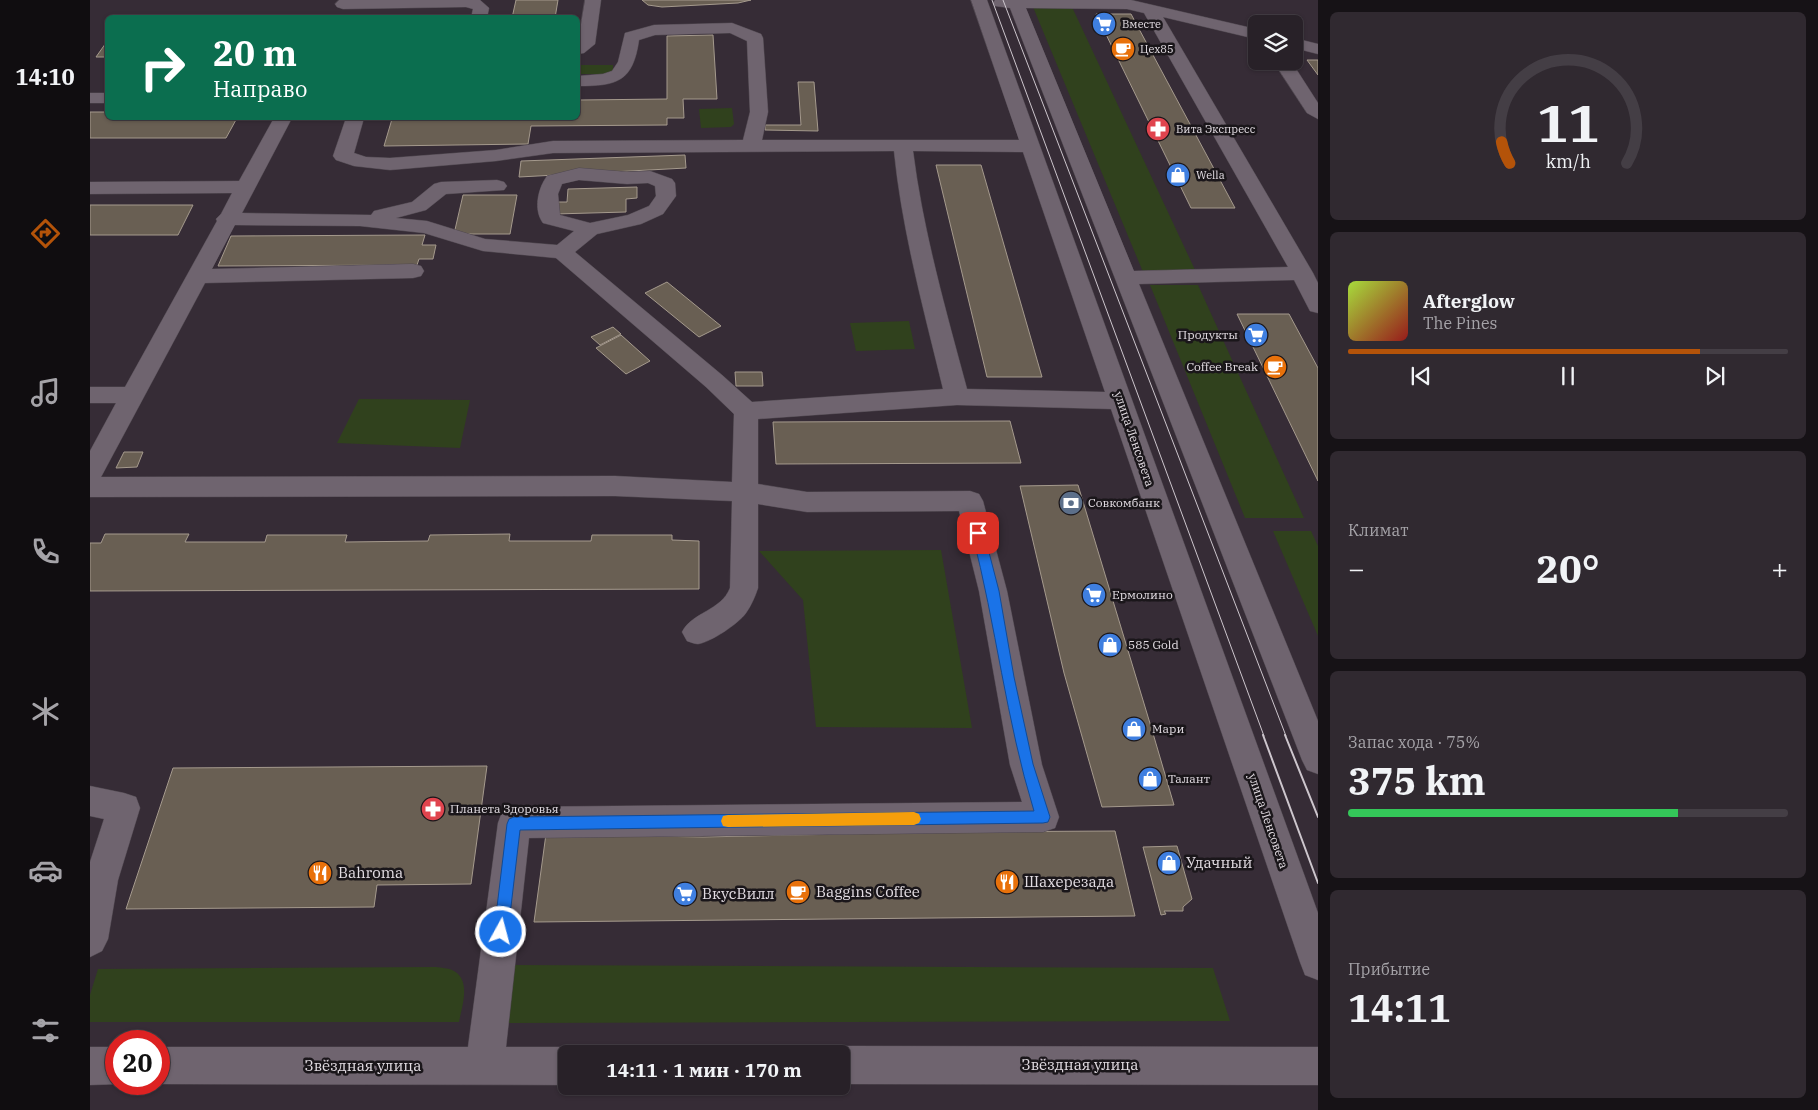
<!DOCTYPE html>
<html lang="ru">
<meta charset="utf-8">
<style>
body{margin:0;font-family:"IBM Plex Serif",serif;background:#302930;color:#f1f3f6;height:100vh;display:flex;flex-direction:column;font-size:19px;white-space:nowrap}
*{box-sizing:border-box;margin:0}
p{font-size:16px;color:#a5a3a8}
.icon{flex:none;width:28px;height:28px;fill:none;stroke:currentColor;stroke-width:2;stroke-linecap:round;stroke-linejoin:round}
.map{position:relative;flex:1;overflow:hidden}
.drawer{display:flex;flex-direction:column;gap:12px;padding:12px;background:#161216;width:500px}
.drawer>*{flex:none}
.top-card{position:absolute;left:15px;top:15px;width:475px;height:105px;border-radius:8px;box-shadow:0 1px 4px #0004,0 0 0 1px #443e45;background:#0b6e4f;color:#fff;overflow:hidden}
.controls{position:absolute;left:1158px;top:15px;display:grid;gap:10px}
.controls a{display:grid;place-items:center;width:55px;height:55px;border-radius:8px;background:#282128;box-shadow:0 1px 4px #0004,0 0 0 1px #443e45;font-size:25px}
.speed{position:absolute;left:15px;top:1030px;display:flex;gap:10px;font-size:25px;font-weight:700;text-align:center}
.speed>*{display:grid;place-content:center;width:65px;height:65px;border-radius:50%;background:#282128;box-shadow:0 1px 4px #0004,0 0 0 1px #443e45;line-height:1}
.speed .limit{border:8px solid #d22;background:#fff;color:#111}
.pin{position:absolute;display:grid;place-items:center;width:42px;height:42px;color:#fff;margin:-21px;border-radius:10px;box-shadow:0 2px 8px #0006}
.me{position:absolute;width:55px;margin:-28px;rotate:7deg;stroke-linejoin:round;filter:drop-shadow(0 0 4px #0008)}
.turn{display:flex;align-items:center;gap:18px;height:105px;padding:0 25px;font-size:22px}
.turn .icon{width:65px;height:65px;stroke-width:2.5}
.turn b{display:block;font-size:35px;line-height:42px}
.big{font-size:38px;font-weight:800;line-height:1.1}
.drawer .tile{flex:1;display:flex;flex-direction:column;justify-content:center;gap:8px;min-width:0;padding:0 18px;border-radius:8px;background:#302930}
.drawer .dial{align-items:center;gap:0}
.dial svg{height:130px;overflow:visible;fill:none;stroke:#443e45;stroke-width:7;stroke-linecap:round;text-anchor:middle}
.dial text{fill:#f1f3f6;stroke:none}
.song{display:flex;align-items:center;gap:15px}
.cover{width:60px;height:60px;border-radius:8px;background:linear-gradient(135deg,hsl(80 70% 55%),hsl(0 70% 35%))}
.played{height:5px;border-radius:2px;background:linear-gradient(90deg,#b45309 80%,#443e45 80%)}
.keys{display:flex;justify-content:space-around;direction:ltr}
.heat{display:flex;justify-content:space-between;align-items:center;font-size:28px;direction:ltr}
.charge{height:8px;border-radius:4px;background:linear-gradient(90deg,#34c759 75%,#443e45 0)}
.trip{position:absolute;left:468px;top:1045px;width:292px;height:50px;border-radius:8px;background:#282128;box-shadow:0 1px 4px #0004,0 0 0 1px #443e45;font-weight:800;line-height:50px;text-align:center}
main{display:flex;flex:1;min-height:0}
.tab-bar{display:flex;flex-direction:column;width:90px;justify-content:space-around;align-items:center;background:#100d10;color:#a5a3a8}
.tab-bar .icon{width:35px;height:35px}
.tab-bar .on{color:#b45309}
.tab-bar b{font-size:22px;color:#f1f3f6}
.map>svg:first-child{display:block}
</style>
<main>
<nav class="tab-bar">
<b>14:10</b>
<svg class="icon on" aria-label="directions" viewBox="0 0 24 24"><path d="M12 3l9 9-9 9-9-9zM9 14v-3h6M13 9l2 2-2 2"/></svg>
<svg class="icon" aria-label="music" viewBox="0 0 24 24"><path d="M9 18V5l10-2v13"/><circle cx="6" cy="18" r="3"/><circle cx="16" cy="16" r="3"/></svg>
<svg class="icon" aria-label="phone" viewBox="0 0 24 24"><path d="M5 4h4l2 5-3 2q2 4 5 5l2-3 5 2v4C11 20 4 13 5 4z"/></svg>
<svg class="icon" aria-label="climate" viewBox="0 0 24 24"><path d="M12 3v18M4 7l16 10M4 17L20 7"/></svg>
<svg class="icon" aria-label="car" viewBox="0 0 24 24"><path d="M5 17H2v-5l4-1 3-4h7l3 4 3 1v5h-3M9 17h6M6 11h13"/><circle cx="7" cy="17" r="2"/><circle cx="17" cy="17" r="2"/></svg>
<svg class="icon" aria-label="filters" viewBox="0 0 24 24"><path d="M4 7h16M4 17h16"/><circle cx="9" cy="7" r="2"/><circle cx="15" cy="17" r="2"/></svg>
</nav>
<div class="map">
<svg width="1228" height="1110" viewBox="0 0 1228 1110">
<rect width="100%" height="100%" fill="#362c36"/>
<!-- green -->
<path fill="#30411d" d="M 943,7 L 982,7 L 1106,272 L 1053,272 Z
M 488,65 L 523,65 L 523,74 L 488,74 Z
M 642,108 L 644,124 L 641,127 L 611,128 L 609,109 Z
M 1060,285 L 1108,285 L 1214,518 L 1155,518 Z
M 819,321 L 825,349 L 766,351 L 760,323 Z
M 269,399 L 380,400 L 370,448 L 247,443 Z
M 1183,531 L 1221,531 L 1228,546 L 1228,636 Z
M 851,550 L 882,728 L 726,727 L 713,600 L 669,551 Z
M 421,965 L 1123,968 L 1140,1021 L 412,1023 Z
M 346,967 C 351,968 358,968 362,970 C 382,979 372,1006 369,1022 L 0,1022 L 0,995 L 8,969 Z"/>
<!-- building -->
<path fill="#695f53" stroke="#a59a8d" d="M 426,0 L 468,0 L 465,18 L 422,18 Z
M 552,0 L 661,0 L 648,3 L 572,7 L 558,5 Z
M 1006,14 L 1041,14 L 1145,208 L 1101,208 Z
M 623,35 L 627,99 L 593,99 L 594,118 L 577,118 L 577,125 L 441,126 L 438,144 L 294,146 L 302,119 L 488,118 L 488,100 L 577,99 L 577,36 Z
M 18,40 L 18,57 L 6,57 Z
M 1217,60 L 1228,60 L 1228,75 Z
M 708,82 L 724,82 L 728,131 L 675,130 L 675,125 L 711,125 Z
M 0,112 L 18,112 L 18,118 L 147,118 L 136,138 L 0,138 Z
M 595,155 L 596,168 L 429,177 L 431,161 Z
M 846,165 L 891,165 L 952,377 L 897,377 Z
M 547,187 L 547,198 L 536,199 L 536,212 L 465,214 L 466,202 L 477,202 L 478,189 Z
M 373,195 L 427,195 L 420,234 L 364,234 Z
M 0,205 L 103,205 L 88,235 L 0,235 Z
M 335,235 L 332,245 L 346,245 L 343,259 L 329,259 L 327,265 L 128,266 L 141,236 Z
M 577,282 L 631,326 L 609,337 L 555,293 Z
M 1147,314 L 1199,314 L 1228,368 L 1228,481 Z
M 523,327 L 531,334 L 510,345 L 501,337 Z
M 531,335 L 560,361 L 536,374 L 506,348 Z
M 645,372 L 672,372 L 673,386 L 646,386 Z
M 920,421 L 931,463 L 686,464 L 683,422 Z
M 34,452 L 53,452 L 47,467 L 26,468 Z
M 988,485 L 1062,730 L 1084,805 L 1012,807 L 974,673 L 930,486 Z
M 15,534 L 99,534 L 95,542 L 175,542 L 177,535 L 257,535 L 255,542 L 338,541 L 340,535 L 420,534 L 419,541 L 501,541 L 502,535 L 582,535 L 582,540 L 609,541 L 609,589 L 0,591 L 0,543 L 11,543 Z
M 397,766 L 381,884 L 287,885 L 284,907 L 36,909 L 83,768 Z
M 1025,831 L 1045,916 L 444,922 L 456,834 L 613,837 L 847,832 Z
M 1087,846 L 1102,899 L 1093,907 L 1093,911 L 1074,911 L 1076,914 L 1071,915 L 1053,847 Z"/>
<g fill="none" stroke-linecap="round" stroke-linejoin="round">
<!-- minor casing -->
<g stroke="#504850" stroke-width="1">
<path id="minor" d="M 249,0 L 390,0 L 399,8 L 397,18 L 381,18 L 383,9 L 376,7 L 253,9 L 247,7 L 245,4 Z
M 495,0 L 511,0 L 505,44 L 494,53 L 488,54 L 488,42 Z
M 881,0 L 897,0 L 1228,913 L 1228,980 L 1215,975 L 1210,962 L 1021,409 L 867,405 L 668,419 L 668,484 L 717,492 L 880,491 L 889,494 L 893,501 L 917,591 L 952,765 L 969,817 L 965,828 L 953,832 L 439,838 L 416,1047 L 476,1047 L 489,1053 L 476,1054 L 476,1085 L 66,1084 L 69,1084 L 69,1047 L 378,1047 L 408,823 L 412,812 L 424,807 L 932,802 L 920,765 L 889,591 L 869,511 L 717,512 L 668,504 L 668,588 C 665,597 661,606 656,613 C 648,624 621,642 608,644 C 605,644 600,642 597,641 L 592,632 C 602,612 631,611 640,588 L 642,501 L 525,496 L 0,497 L 0,451 L 26,403 L 0,403 L 0,387 L 35,387 L 127,221 L 126,219 L 131,214 L 142,193 L 0,194 L 0,182 L 149,181 L 184,118 L 202,118 L 152,213 L 281,215 L 284,211 L 322,202 L 344,184 L 351,182 L 407,180 L 414,182 L 417,186 L 414,190 L 356,194 L 336,210 L 306,218 L 337,221 L 395,239 L 467,245 L 484,231 L 453,223 C 443,210 448,188 457,176 L 489,168 L 537,172 L 560,171 L 582,179 L 585,183 L 586,196 L 573,214 L 551,224 L 507,234 L 485,252 L 632,375 L 662,402 L 853,389 C 834,311 812,231 804,151 L 463,153 L 406,161 L 300,170 L 264,166 L 246,160 L 243,156 L 256,118 L 274,118 L 264,153 L 276,157 L 300,158 L 406,150 L 463,141 L 653,140 L 660,112 L 657,41 L 640,33 L 565,35 L 549,40 C 543,82 527,86 488,86 L 488,76 L 513,74 L 522,71 L 528,62 L 535,33 L 564,25 L 642,23 L 671,34 L 673,38 L 678,112 L 672,140 L 929,140 ZM 823,151 L 933,152 L 1015,392 L 877,389 C 856,311 833,231 823,151 ZM 489,180 L 537,184 L 558,183 L 565,186 L 566,196 L 559,206 L 538,215 L 500,223 L 470,215 L 468,194 L 472,184 ZM 145,225 L 270,226 L 334,233 L 393,251 L 466,258 L 616,387 L 644,414 L 642,482 L 525,476 L 11,477 L 115,283 L 323,278 L 331,276 L 334,271 L 331,266 L 323,264 L 122,269 Z
M 905,0 L 1041,0 L 1166,29 L 1166,39 L 1073,17 L 1223,273 L 1228,283 L 1228,313 L 1220,311 L 1204,280 L 1049,284 L 1228,721 L 1228,774 L 1217,770 L 1212,760 L 920,8 L 905,6 L 903,3 ZM 936,8 L 1037,9 L 1054,13 L 1198,267 L 1044,271 Z
M 1204,38 L 1228,44 L 1228,54 L 1204,48 Z
M 1183,61 L 1201,61 L 1228,103 L 1228,119 L 1217,113 Z
M 0,93 L 18,93 L 18,103 L 0,103 Z
M 0,786 L 34,793 L 46,797 L 50,808 L 28,880 L 18,939 L 12,951 L 0,957 L 0,862 L 14,819 L 0,816 Z
M 751,1046 L 1228,1047 L 1228,1085 L 751,1084 L 751,1054 L 737,1054 Z
M 0,1047 L 26,1047 L 26,1084 L 29,1084 L 0,1085 Z"/>
</g>
<!-- minor -->
<use href="#minor" fill="#6f646f" fill-rule="evenodd"/>
<!-- tram-far1 -->
<path stroke="#cdc6cd" stroke-width="1" d="M 902,0 L 1174,736
M 913,0 L 1196,736"/>
<!-- tram -->
<path stroke="#cdc6cd" stroke-width="2" d="M 1173,735 L 1228,883
M 1195,735 L 1228,817"/>
</g>
<!-- route -->
<path fill="#1a73e8" stroke="#114b97" d="M 888,529 L 894,533 L 909,591 L 924,677 L 943,764 L 960,817 L 958,822 L 953,823 L 430,830 L 418,932 L 416,937 L 411,939 L 406,937 L 404,932 L 417,824 L 419,819 L 424,817 L 944,811 C 916,720 906,625 882,533 Z"/>
<!-- slow -->
<path fill="#f59e0b" d="M 824,812 L 829,814 L 831,819 L 829,823 L 824,825 L 638,827 L 633,826 L 631,821 L 633,816 L 638,815 Z"/>
<!-- icons -->
<defs>
<g id="supermarket-disc" transform="scale(1.25)"><circle r="9.5" fill="#3f7fe0" stroke="#1a161a"/><path d="M-6-5.5h2.5l.6 2H6L4.5 2H-2.5L-4.4-4H-6ZM-1.5 3.2a1.3 1.3 0 1 0 .1 0ZM3 3.2a1.3 1.3 0 1 0 .1 0Z" fill="#fff"/></g>
<g id="cafe-disc" transform="scale(1.25)"><circle r="9.5" fill="#e8710a" stroke="#1a161a"/><path d="M-5.5-4.5H6V0H3Q3 3.5 0 3.5H-2.5Q-5.5 3.5-5.5 0ZM3-3.2v2h1.7v-2ZM-6 4.5H4V6H-6Z" fill="#fff"/></g>
<g id="pharmacy-disc" transform="scale(1.25)"><circle r="9.5" fill="#e0444e" stroke="#1a161a"/><path d="M-2-6h4v4h4v4h-4v4h-4v-4h-4v-4h4Z" fill="#fff"/></g>
<g id="shop-disc" transform="scale(1.25)"><circle r="9.5" fill="#3f7fe0" stroke="#1a161a"/><path d="M-5-2.5h2.3a2.7 3.5 0 0 1 5.4 0H5L5.5 6h-11ZM-1.5-2.5h3a1.5 2.3 0 0 0-3 0Z" fill="#fff"/></g>
<g id="bank-disc" transform="scale(1.25)"><circle r="9.5" fill="#5c6f8a" stroke="#1a161a"/><path d="M-6-4H6V4H-6ZM0-2.3a2.3 2.3 0 1 0 0 4.6a2.3 2.3 0 1 0 0-4.6Z" fill="#fff"/></g>
<g id="restaurant-disc" transform="scale(1.25)"><circle r="9.5" fill="#e8710a" stroke="#1a161a"/><path d="M-5-6h1v4h1v-4h1v4h1v-4h1v5L-1.5 .5V6h-2V.5L-5-1ZM5-6V6H3V1.5H1.5Q1.5-4 5-6Z" fill="#fff"/></g>
</defs>
<g fill-rule="evenodd">
<use href="#supermarket-disc" x="1014" y="24"/>
<use href="#cafe-disc" x="1033" y="49"/>
<use href="#pharmacy-disc" x="1068" y="129"/>
<use href="#shop-disc" x="1088" y="175"/>
<use href="#supermarket-disc" x="1166" y="335"/>
<use href="#cafe-disc" x="1185" y="367"/>
<use href="#bank-disc" x="981" y="503"/>
<use href="#supermarket-disc" x="1004" y="595"/>
<use href="#shop-disc" x="1020" y="645"/>
<use href="#shop-disc" x="1044" y="729"/>
<use href="#shop-disc" x="1060" y="779"/>
<use href="#pharmacy-disc" x="343" y="809"/>
<use href="#shop-disc" x="1079" y="863"/>
<use href="#restaurant-disc" x="230" y="873"/>
<use href="#restaurant-disc" x="917" y="882"/>
<use href="#cafe-disc" x="708" y="892"/>
<use href="#supermarket-disc" x="595" y="894"/>
</g>
<g text-anchor="middle" stroke-width="5" stroke-linejoin="round" paint-order="stroke">
<!-- far-poi labels -->
<g font-size="11" fill="#e3dde3" stroke="#1a161a" text-anchor="start">
<text x="1032" y="28">Вместе</text>
<text x="1050" y="53">Цех85</text>
<text x="1086" y="133">Вита Экспресс</text>
<text x="1106" y="179">Wella</text>
</g>
<!-- poi labels -->
<g font-size="12" fill="#e3dde3" stroke="#1a161a" text-anchor="start">
<text x="1148" y="339" text-anchor="end">Продукты</text>
<text x="1168" y="371" text-anchor="end">Coffee Break</text>
<text x="998" y="507">Совкомбанк</text>
<text x="1022" y="599">Ермолино</text>
<text x="1038" y="649">585 Gold</text>
<text x="1062" y="733">Мари</text>
<text x="1078" y="783">Талант</text>
<text x="360" y="813">Планета Здоровья</text>
</g>
<!-- street labels -->
<g font-size="12" fill="#e3dde3" stroke="#1a161a">
<text transform="translate(1044 439) rotate(71)" y="4">улица Ленсовета</text>
<text transform="translate(1178 821) rotate(71)" y="4">улица Ленсовета</text>
</g>
<!-- near-poi labels -->
<g font-size="15" fill="#e3dde3" stroke="#1a161a" text-anchor="start">
<text x="1096" y="868">Удачный</text>
<text x="248" y="878">Bahroma</text>
<text x="934" y="887">Шахерезада</text>
<text x="726" y="897">Baggins Coffee</text>
<text x="612" y="899">ВкусВилл</text>
</g>
<!-- near-street labels -->
<g font-size="15" fill="#e3dde3" stroke="#1a161a">
<text x="990" y="1070">Звёздная улица</text>
<text x="273" y="1071">Звёздная улица</text>
</g>
</g>
</svg>
<div class="controls">
<a><svg class="icon" aria-label="layers" viewBox="0 0 24 24"><path d="M12 4l9 5-9 5-9-5zM3 14l9 5 9-5"/></svg></a>
</div>
<div class="speed"><div class="limit">20</div></div>
<div class="pin" style="left:888px;top:533px;background:#d93025"><svg class="icon" aria-label="arrive" viewBox="0 0 24 24"><path d="M6 21V4h12l-3 4 3 4H6"/></svg></div>
<svg class="me" style="left:411px;top:932px" viewBox="-20 -20 40 40"><circle r="17" fill="#1a73e8" stroke="#fff" stroke-width="3"/><path d="M0-11L8 9 0 5-8 9z" fill="#fff"/></svg>
<div class="trip">14:11 · 1 мин · 170 m</div>
<div class="top-card">
<div class="turn"><svg class="icon" aria-label="right" viewBox="0 0 24 24"><path d="M7 20v-9h11M14 6l5 5-5 5"/></svg><div><b>20 m</b>Направо</div></div>
</div>
</div>
<section class="drawer">
<div class="tile dial"><svg viewBox="0 0 100 80">
<path d="M14 69A42 42 0 1 1 86 69"/>
<path d="M14 69A42 42 0 0 1 9 56" stroke="#b45309"/>
<text x="50" y="56" font-size="32" font-weight="700">11</text>
<text x="50" y="72" font-size="11">km/h</text>
</svg></div>
<div class="tile">
<div class="song"><i class="cover"></i><div><b>Afterglow</b><p>The Pines</p></div></div>
<div class="played"></div>
<div class="keys"><svg class="icon" aria-label="previous" viewBox="0 0 24 24"><path d="M18 5L8 12l10 7zM5 5v14"/></svg><svg class="icon" aria-label="pause" viewBox="0 0 24 24"><path d="M8 5v14M16 5v14"/></svg><svg class="icon" aria-label="next" viewBox="0 0 24 24"><path d="M6 5l10 7-10 7zM19 5v14"/></svg></div>
</div>
<div class="tile"><p>Климат</p>
<div class="heat"><a>−</a><b class="big">20°</b><a>+</a></div>
</div>
<div class="tile"><p>Запас хода · 75%</p><b class="big">375 km</b><div class="charge"></div></div>
<div class="tile"><p>Прибытие</p><b class="big">14:11</b></div>
</section>
</main>
